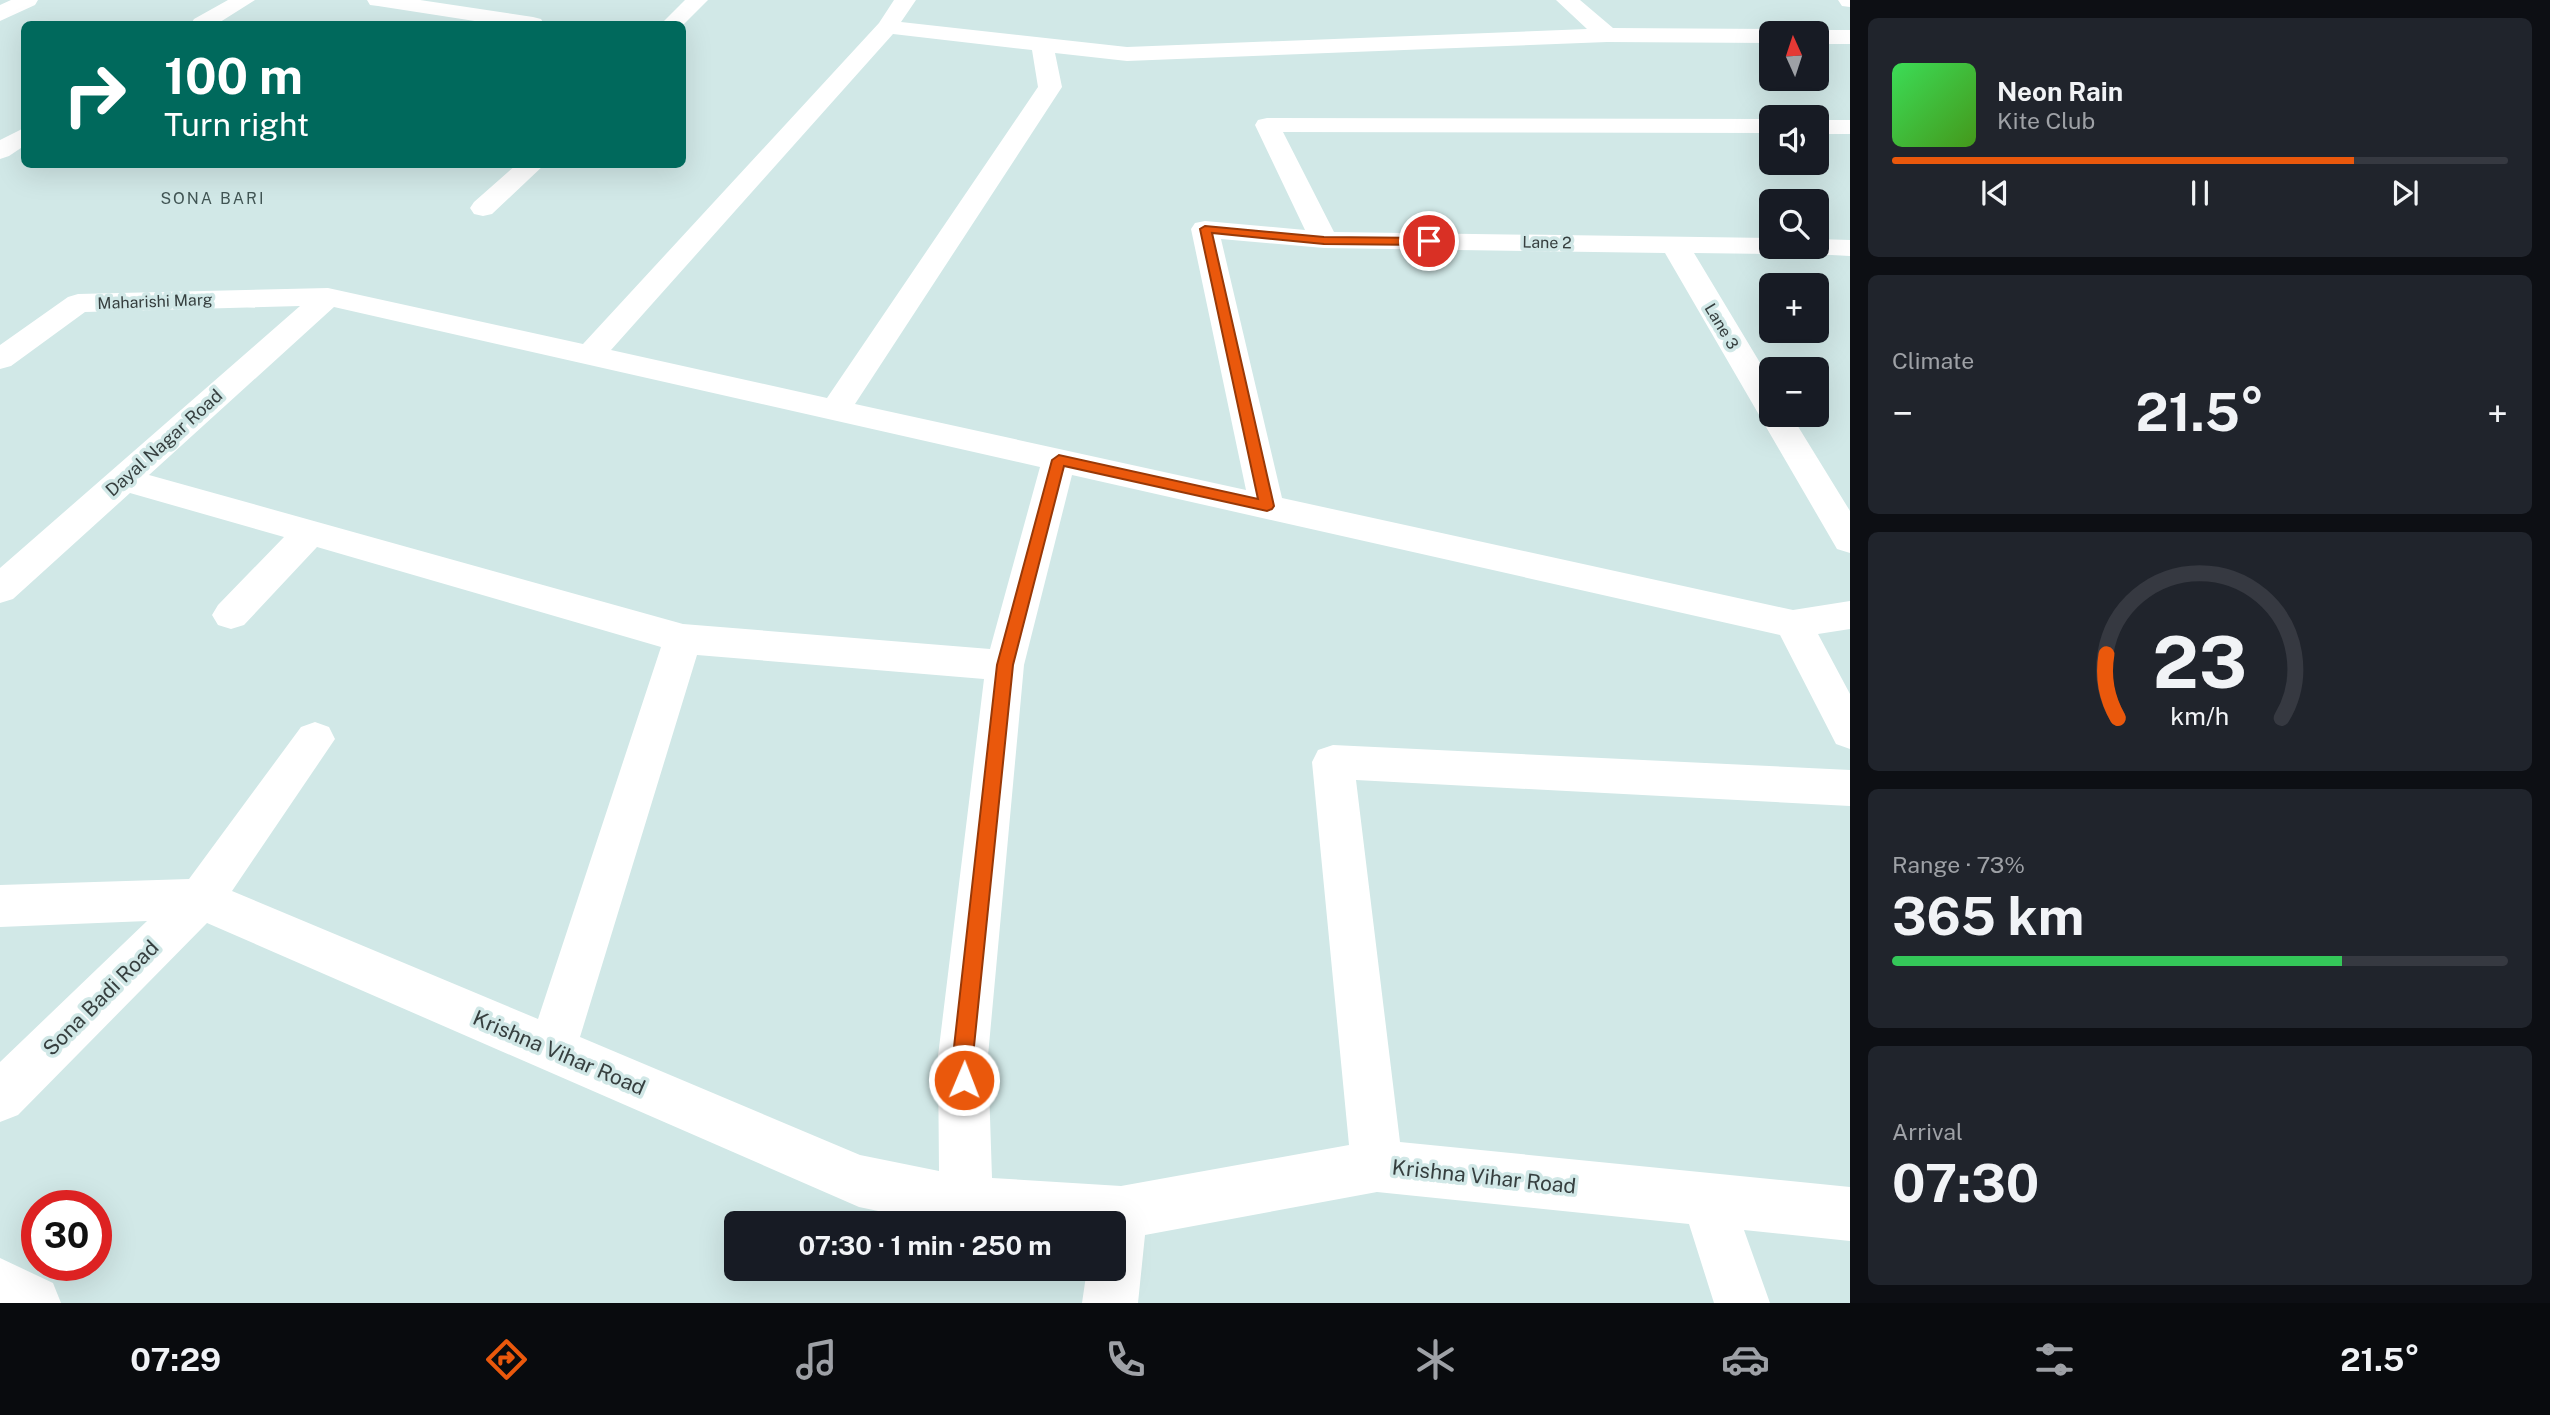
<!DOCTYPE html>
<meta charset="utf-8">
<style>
body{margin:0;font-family:"Public Sans",sans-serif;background:#20242c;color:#f1f3f6;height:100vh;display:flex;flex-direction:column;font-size:26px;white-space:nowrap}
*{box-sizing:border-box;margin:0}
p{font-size:23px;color:#9ea1a6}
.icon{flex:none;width:38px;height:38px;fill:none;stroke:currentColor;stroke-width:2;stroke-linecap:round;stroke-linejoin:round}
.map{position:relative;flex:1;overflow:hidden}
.drawer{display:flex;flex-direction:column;gap:18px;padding:18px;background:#0d0f14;width:700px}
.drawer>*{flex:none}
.banner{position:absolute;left:21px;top:21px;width:665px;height:147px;border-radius:10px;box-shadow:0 7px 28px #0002;background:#00695c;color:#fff;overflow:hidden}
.needle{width:46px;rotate:357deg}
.controls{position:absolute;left:1759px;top:21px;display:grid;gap:14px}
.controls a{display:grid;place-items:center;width:70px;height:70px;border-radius:10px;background:#171b24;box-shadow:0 7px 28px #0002;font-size:35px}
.speed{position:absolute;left:21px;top:1190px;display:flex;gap:14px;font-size:35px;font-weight:700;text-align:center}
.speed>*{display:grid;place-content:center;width:91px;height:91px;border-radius:50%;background:#171b24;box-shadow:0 7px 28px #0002;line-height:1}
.speed .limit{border:10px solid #d22;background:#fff;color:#111}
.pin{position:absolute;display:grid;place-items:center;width:60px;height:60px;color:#fff;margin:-30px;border:4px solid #fff;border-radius:50%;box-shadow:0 2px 7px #0007}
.me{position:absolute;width:77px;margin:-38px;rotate:1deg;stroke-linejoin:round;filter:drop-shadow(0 0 5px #0008)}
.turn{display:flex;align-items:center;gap:24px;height:147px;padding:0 28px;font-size:32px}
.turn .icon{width:91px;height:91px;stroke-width:2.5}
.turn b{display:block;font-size:49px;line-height:60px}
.big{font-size:52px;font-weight:700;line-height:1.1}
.drawer .tile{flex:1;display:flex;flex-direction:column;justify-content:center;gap:10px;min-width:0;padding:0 24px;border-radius:10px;background:#20242c}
.drawer .dial{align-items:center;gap:0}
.dial svg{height:182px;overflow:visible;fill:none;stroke:#363941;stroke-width:7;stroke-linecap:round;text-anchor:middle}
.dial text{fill:#f1f3f6;stroke:none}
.song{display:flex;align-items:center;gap:21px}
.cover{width:84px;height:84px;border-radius:10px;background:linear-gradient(135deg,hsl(130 70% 55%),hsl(100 70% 35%))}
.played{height:7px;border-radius:4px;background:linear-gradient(90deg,#ea580c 75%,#363941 75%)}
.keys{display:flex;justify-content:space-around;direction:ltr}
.heat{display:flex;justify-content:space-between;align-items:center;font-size:38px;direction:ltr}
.charge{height:10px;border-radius:5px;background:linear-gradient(90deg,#34c759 73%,#363941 0)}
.trip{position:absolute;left:724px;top:1211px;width:402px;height:70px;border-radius:10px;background:#171b24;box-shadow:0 7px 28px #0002;font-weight:700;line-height:70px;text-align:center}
.tab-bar{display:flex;height:112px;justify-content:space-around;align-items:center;background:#090b0e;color:#9ea1a6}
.tab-bar .icon{width:49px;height:49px}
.tab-bar .selected{color:#ea580c}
.tab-bar b{font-size:32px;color:#f1f3f6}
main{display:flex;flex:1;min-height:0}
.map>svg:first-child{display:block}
</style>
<main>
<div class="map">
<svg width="1850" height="1303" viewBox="0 0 1850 1303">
<rect width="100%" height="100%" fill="#d1e8e7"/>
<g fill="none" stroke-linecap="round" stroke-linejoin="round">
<!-- minor -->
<path fill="#fff" fill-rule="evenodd" d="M 11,0 L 38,0 L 35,5 L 0,21 L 0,5 Z
M 228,0 L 255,0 L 217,24 L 191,24 L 194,19 Z
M 367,0 L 420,0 L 533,17 L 541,19 L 544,24 L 494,24 L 378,6 L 370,5 Z
M 685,0 L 708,0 L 682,26 L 661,24 Z
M 894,0 L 916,0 L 901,22 L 1127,47 L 1587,29 L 1556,0 L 1580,0 L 1613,28 L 1771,29 L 1780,33 L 1771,33 L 1771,43 L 1607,42 L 1127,61 L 1055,53 L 1062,87 L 855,404 L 1246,490 L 1191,229 L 1195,223 L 1205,221 L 1305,230 L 1255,125 L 1258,120 L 1267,118 L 1771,119 L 1771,133 L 1283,132 L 1334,232 L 1771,238 L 1771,247 L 1784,247 L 1781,252 L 1771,254 L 1694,253 L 1771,381 L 1771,415 L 1791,415 L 1850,511 L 1850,553 L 1837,549 L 1665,253 L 1324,248 L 1221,239 L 1282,498 L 1793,610 L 1850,601 L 1850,629 L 1818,634 L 1850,694 L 1850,749 L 1836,744 L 1780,635 L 1072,475 L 1024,665 L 988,1056 L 992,1178 L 1121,1186 L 1349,1145 L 1312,762 L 1318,750 L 1333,745 L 1850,770 L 1850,806 L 1356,780 L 1400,1142 L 1850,1187 L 1850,1241 L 1744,1230 L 1770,1303 L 1714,1303 L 1689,1224 L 1377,1192 L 1145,1235 L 1138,1303 L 1082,1303 L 1087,1269 L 1115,1269 L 1115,1223 L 936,1223 L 859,1207 L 207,923 L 18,1115 L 0,1122 L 0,1062 L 147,921 L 0,927 L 0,885 L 189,879 L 301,727 L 315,722 L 329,727 L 335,739 L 232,891 L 538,1019 L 661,647 L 317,547 L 244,625 L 231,629 L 218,625 L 212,615 L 218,605 L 284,537 L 130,493 L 13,599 L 0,603 L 0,568 L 300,306 L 85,312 L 11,366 L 0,369 L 0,345 L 68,297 L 78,294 L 328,288 L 583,344 L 879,23 ZM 893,34 L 1032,50 L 1038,87 L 827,398 L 611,350 ZM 334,307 L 1040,467 L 990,649 L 683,624 L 149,475 ZM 697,655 L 984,679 L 938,1056 L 939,1171 L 860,1155 L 580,1037 Z
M 1838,0 L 1850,0 L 1850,7 L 1842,6 Z
M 1816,30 L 1850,30 L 1850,44 L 1816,44 L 1816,33 L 1807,33 Z
M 1816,120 L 1850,120 L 1850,134 L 1816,134 Z
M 24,128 L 24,146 L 9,156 L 0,159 L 0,140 Z
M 517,164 L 545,164 L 492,214 L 483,216 L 474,214 L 470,208 L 474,202 Z
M 1816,239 L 1850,240 L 1850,256 L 1794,253 L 1790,247 L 1816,247 Z
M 0,1258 L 53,1283 L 61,1303 L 0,1303 Z"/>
</g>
<!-- route -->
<path fill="#ea580c" stroke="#983908" stroke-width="2" d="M 1205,226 L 1324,237 L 1429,238 L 1434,241 L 1429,245 L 1324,244 L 1212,233 L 1274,506 L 1272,509 L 1267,511 L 1064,466 L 1013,665 L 973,1056 L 974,1080 L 971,1088 L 964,1091 L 956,1088 L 953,1080 L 953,1056 L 997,665 L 1052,460 L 1059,455 L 1258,499 L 1200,229 Z"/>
<g text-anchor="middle" stroke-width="7" stroke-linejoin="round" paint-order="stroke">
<!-- far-neighbourhood labels -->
<g font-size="16" letter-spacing="2" fill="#415554" stroke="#d1e8e7">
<text x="213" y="204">SONA BARI</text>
</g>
<!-- far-street labels -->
<g font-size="16" fill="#363f3f" stroke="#d1e8e7">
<text transform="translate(1547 242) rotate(1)" y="6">Lane 2</text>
<text transform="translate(155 301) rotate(-2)" y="6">Maharishi Marg</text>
<text transform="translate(1722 326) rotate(59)" y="6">Lane 3</text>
</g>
<!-- street labels -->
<g font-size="18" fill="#363f3f" stroke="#d1e8e7">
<text transform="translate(164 443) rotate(-42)" y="6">Dayal Nagar Road</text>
</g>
<!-- near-street labels -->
<g font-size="21" fill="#363f3f" stroke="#d1e8e7">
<text transform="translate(101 998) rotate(-45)" y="7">Sona Badi Road</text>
<text transform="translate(559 1053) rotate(23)" y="7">Krishna Vihar Road</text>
<text transform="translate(1484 1177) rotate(6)" y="7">Krishna Vihar Road</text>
</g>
</g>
</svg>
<div class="controls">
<a><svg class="needle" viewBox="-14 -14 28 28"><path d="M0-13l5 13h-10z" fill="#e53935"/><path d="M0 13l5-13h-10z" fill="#9ea1a6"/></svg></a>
<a><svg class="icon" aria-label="sound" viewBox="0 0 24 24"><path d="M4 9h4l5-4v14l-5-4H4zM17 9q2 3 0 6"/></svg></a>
<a><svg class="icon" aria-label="search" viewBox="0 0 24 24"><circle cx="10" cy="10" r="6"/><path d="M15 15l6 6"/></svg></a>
<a>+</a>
<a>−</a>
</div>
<div class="speed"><div class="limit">30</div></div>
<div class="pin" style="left:1429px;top:241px;background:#d93025"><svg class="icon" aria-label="arrive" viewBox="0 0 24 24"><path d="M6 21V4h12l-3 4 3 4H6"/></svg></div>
<svg class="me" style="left:964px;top:1080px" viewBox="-20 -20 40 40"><circle r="17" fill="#ea580c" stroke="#fff" stroke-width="3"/><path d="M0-11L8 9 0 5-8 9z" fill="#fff"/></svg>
<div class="trip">07:30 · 1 min · 250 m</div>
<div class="banner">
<div class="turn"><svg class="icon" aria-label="right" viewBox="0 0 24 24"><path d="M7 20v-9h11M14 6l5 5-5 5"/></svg><div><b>100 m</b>Turn right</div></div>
</div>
</div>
<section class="drawer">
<div class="tile">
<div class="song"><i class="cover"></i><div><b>Neon Rain</b><p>Kite Club</p></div></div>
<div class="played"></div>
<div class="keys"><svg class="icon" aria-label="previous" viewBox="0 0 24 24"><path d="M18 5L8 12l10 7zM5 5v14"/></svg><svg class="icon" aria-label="pause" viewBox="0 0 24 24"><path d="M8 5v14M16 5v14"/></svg><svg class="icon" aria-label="next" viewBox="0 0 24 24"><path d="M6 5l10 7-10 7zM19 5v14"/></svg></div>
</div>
<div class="tile"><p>Climate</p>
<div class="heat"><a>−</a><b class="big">21.5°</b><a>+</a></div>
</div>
<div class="tile dial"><svg viewBox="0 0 100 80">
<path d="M14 69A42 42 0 1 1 86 69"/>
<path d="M14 69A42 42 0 0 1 9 41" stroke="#ea580c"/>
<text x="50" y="56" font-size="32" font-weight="700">23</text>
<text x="50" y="72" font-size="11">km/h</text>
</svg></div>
<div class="tile"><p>Range · 73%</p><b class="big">365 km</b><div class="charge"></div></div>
<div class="tile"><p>Arrival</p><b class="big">07:30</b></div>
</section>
</main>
<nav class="tab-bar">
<b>07:29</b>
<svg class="icon selected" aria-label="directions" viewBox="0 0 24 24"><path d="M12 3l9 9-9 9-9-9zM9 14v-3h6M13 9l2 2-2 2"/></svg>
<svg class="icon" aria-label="music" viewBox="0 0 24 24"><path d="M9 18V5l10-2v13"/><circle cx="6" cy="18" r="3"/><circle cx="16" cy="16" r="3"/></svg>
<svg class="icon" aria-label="phone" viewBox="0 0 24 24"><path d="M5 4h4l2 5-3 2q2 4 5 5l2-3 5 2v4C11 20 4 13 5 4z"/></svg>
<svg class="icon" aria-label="climate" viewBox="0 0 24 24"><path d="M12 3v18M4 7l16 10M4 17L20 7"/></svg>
<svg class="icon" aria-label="car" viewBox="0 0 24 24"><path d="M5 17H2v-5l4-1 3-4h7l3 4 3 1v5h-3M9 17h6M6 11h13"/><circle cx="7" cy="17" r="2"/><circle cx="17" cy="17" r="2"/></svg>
<svg class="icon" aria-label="filters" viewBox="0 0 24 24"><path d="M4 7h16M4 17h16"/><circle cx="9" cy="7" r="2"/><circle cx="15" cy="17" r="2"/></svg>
<b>21.5°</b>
</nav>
